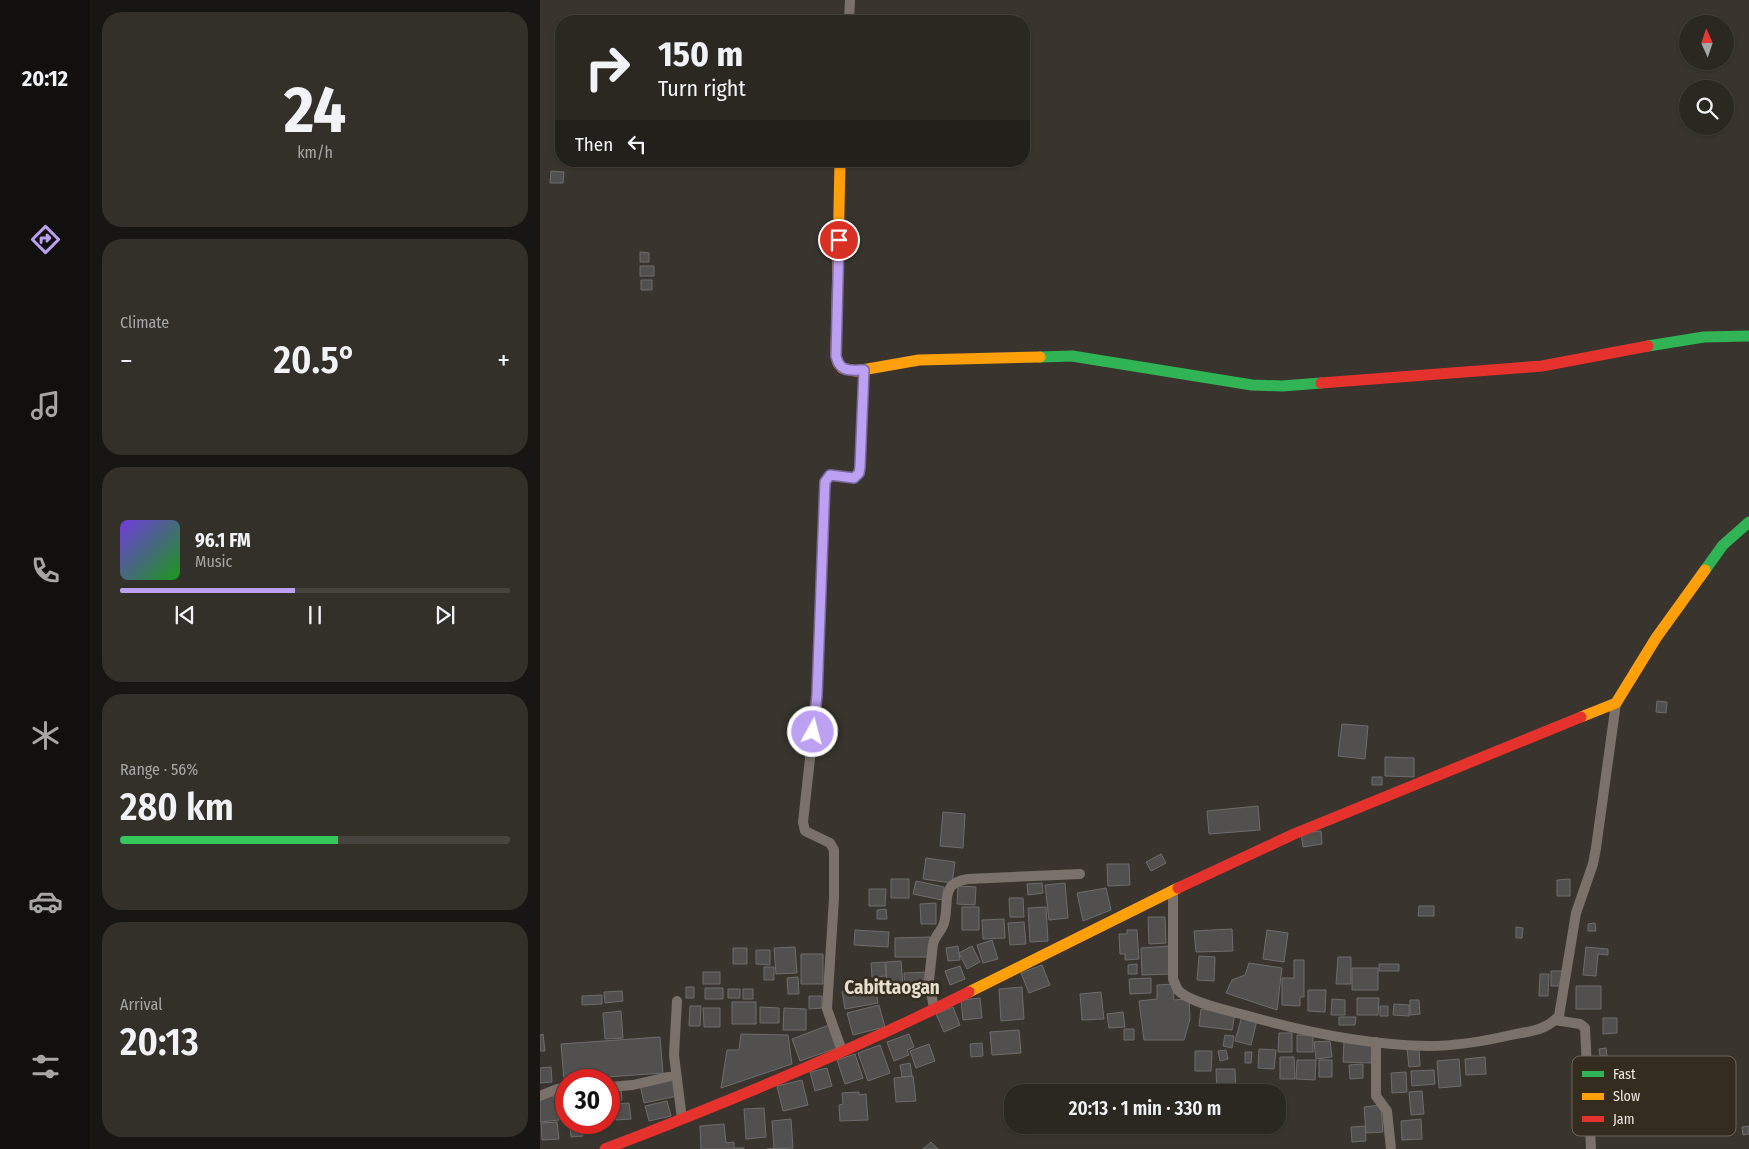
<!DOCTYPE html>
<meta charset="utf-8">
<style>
body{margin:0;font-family:"Fira Sans Condensed",sans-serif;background:#33302a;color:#f1f3f6;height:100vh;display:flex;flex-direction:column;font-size:19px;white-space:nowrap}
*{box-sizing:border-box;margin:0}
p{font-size:16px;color:#a6a6a5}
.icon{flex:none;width:28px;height:28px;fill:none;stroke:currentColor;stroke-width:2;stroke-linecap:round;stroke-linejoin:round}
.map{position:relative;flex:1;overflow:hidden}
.drawer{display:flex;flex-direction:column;gap:12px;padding:12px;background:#181613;width:450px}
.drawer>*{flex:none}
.guide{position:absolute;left:15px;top:15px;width:475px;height:152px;border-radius:20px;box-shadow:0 1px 4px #0004,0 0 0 1px #474440;background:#2b2822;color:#f1f3f6;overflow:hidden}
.needle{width:32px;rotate:357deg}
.buttons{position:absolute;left:1139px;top:15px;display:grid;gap:10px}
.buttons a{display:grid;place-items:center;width:55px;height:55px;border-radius:50%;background:#2b2822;box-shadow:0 1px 4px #0004,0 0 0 1px #474440;font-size:25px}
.speed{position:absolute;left:15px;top:1069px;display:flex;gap:10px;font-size:25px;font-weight:700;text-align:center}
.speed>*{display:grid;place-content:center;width:65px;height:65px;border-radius:50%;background:#2b2822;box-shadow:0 1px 4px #0004,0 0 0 1px #474440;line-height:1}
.speed .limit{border:8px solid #d22;background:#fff;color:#111}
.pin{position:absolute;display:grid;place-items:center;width:42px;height:42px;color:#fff;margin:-21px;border:2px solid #fff;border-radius:50%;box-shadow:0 1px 5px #0007}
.me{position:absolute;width:55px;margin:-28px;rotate:7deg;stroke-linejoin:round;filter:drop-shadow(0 0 4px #0008)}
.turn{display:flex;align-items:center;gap:18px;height:105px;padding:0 20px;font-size:22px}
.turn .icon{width:65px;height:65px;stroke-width:2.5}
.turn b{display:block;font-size:35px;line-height:42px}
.then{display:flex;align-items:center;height:48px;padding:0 20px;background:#0003;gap:10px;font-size:19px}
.big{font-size:38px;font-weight:600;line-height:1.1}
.drawer .tile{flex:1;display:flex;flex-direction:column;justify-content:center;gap:8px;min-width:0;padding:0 18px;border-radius:20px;background:#33302a}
.drawer .dial{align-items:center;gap:0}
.dial b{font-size:65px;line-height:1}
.song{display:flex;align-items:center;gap:15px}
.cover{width:60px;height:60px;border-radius:8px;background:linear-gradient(135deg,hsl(260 70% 55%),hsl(120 70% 35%))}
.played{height:5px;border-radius:2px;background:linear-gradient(90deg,#bca0f2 45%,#474440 45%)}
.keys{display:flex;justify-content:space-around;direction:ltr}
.heat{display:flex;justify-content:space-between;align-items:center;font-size:28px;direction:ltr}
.charge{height:8px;border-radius:4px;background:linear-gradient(90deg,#34c759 56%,#474440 0)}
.trip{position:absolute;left:464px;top:1084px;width:282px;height:50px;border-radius:20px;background:#2b2822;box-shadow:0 1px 4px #0004,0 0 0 1px #474440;font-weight:600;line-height:50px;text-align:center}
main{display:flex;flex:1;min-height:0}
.tab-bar{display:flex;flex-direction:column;width:90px;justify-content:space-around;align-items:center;background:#11100e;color:#a6a6a5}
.tab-bar .icon{width:35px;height:35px}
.tab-bar .active{color:#bca0f2}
.tab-bar b{font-size:22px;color:#f1f3f6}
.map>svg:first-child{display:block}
</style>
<main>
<nav class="tab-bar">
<b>20:12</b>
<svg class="icon active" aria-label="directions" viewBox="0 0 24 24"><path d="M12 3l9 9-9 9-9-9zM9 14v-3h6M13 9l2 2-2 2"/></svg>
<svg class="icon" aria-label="music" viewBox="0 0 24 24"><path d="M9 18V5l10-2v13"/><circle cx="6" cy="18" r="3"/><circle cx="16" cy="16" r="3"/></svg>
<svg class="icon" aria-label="phone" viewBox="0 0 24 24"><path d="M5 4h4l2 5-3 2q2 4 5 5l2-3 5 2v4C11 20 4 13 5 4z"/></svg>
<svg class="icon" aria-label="climate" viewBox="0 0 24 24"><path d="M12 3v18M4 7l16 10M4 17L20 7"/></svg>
<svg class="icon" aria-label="car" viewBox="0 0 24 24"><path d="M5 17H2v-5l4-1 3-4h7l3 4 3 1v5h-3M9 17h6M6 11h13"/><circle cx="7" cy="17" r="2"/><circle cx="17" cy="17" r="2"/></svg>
<svg class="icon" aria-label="filters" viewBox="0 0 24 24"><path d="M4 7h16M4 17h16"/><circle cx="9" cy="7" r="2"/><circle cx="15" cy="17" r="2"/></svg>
</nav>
<section class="drawer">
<div class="tile dial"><b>24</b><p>km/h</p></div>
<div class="tile"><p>Climate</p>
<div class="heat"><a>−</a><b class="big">20.5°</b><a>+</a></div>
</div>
<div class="tile">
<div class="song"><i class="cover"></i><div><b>96.1 FM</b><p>Music</p></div></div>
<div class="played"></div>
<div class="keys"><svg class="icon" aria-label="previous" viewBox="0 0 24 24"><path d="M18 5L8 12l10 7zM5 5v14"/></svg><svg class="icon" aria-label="pause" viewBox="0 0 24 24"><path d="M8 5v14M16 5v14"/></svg><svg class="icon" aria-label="next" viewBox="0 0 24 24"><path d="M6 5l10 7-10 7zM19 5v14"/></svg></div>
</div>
<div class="tile"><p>Range · 56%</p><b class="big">280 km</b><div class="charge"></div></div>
<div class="tile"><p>Arrival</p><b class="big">20:13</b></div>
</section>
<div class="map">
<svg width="1209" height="1149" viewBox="0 0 1209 1149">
<rect width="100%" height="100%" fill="#39352e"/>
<!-- building -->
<path fill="#524f4f" stroke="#6e6c6c" d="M 11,171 L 24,172 L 23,183 L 10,183 Z
M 100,252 L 109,253 L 109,262 L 100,262 Z
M 100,266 L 114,266 L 114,276 L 100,276 Z
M 101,280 L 112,280 L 112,290 L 101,290 Z
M 1117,701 L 1127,702 L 1126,713 L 1116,712 Z
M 802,724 L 828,726 L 825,759 L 798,756 Z
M 845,757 L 874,758 L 874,777 L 845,776 Z
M 832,777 L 842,777 L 842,785 L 832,785 Z
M 718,806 L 720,830 L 669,834 L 667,811 Z
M 403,812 L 425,814 L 423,848 L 400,846 Z
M 781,831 L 782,844 L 763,847 L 761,833 Z
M 621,854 L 626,863 L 611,871 L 606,862 Z
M 386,858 L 415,862 L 412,883 L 383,879 Z
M 567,864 L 589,864 L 590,885 L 568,886 Z
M 351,879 L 369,879 L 369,898 L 351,898 Z
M 1030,879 L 1030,896 L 1017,896 L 1017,880 Z
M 376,881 L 404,887 L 402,900 L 373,894 Z
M 502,883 L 503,893 L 488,895 L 487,884 Z
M 525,883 L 528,918 L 509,920 L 505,885 Z
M 418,886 L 436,887 L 435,905 L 417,904 Z
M 566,888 L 571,910 L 543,921 L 537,893 Z
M 329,889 L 346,889 L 345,906 L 329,906 Z
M 469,898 L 483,898 L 484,917 L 470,917 Z
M 396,903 L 396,924 L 381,924 L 380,904 Z
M 879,906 L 894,906 L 894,916 L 878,916 Z
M 422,907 L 439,907 L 439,930 L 422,930 Z
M 506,907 L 508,941 L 490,942 L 488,908 Z
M 346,909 L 347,919 L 337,919 L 337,910 Z
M 608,917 L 625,917 L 626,943 L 609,944 Z
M 464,919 L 465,938 L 443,939 L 442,920 Z
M 484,922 L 486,944 L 470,945 L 468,923 Z
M 1055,923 L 1056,931 L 1048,931 L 1048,924 Z
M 976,927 L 983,928 L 982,938 L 976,938 Z
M 692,929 L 693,951 L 656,952 L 654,931 Z
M 315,930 L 349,932 L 348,947 L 314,945 Z
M 587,930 L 597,930 L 599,959 L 585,960 L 585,954 L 580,954 L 579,934 L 587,934 Z
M 727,930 L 748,933 L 744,962 L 723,959 Z
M 390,937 L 391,957 L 355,957 L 355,938 Z
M 452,940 L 458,959 L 443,963 L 437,945 Z
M 418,946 L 420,960 L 408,961 L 406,948 Z
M 432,946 L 440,962 L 427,969 L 419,953 Z
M 631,946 L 632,974 L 602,975 L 601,948 Z
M 255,947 L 257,973 L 236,974 L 234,948 Z
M 1046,947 L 1068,949 L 1068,955 L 1058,954 L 1056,976 L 1043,975 Z
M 193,948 L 207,948 L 207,964 L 193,964 Z
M 216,950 L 230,950 L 230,965 L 216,964 Z
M 261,954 L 283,954 L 283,984 L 261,984 Z
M 659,956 L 675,957 L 674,981 L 657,980 Z
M 798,957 L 811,957 L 811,984 L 796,984 Z
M 754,960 L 764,960 L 764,997 L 760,997 L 760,1006 L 742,1005 L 742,978 L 754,978 Z
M 361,961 L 363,987 L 347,988 L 346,962 Z
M 345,962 L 346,976 L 332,977 L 331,963 Z
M 709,963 L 742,968 L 737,1010 L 686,993 L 692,980 L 705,975 Z
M 597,964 L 597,974 L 588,974 L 588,965 Z
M 839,964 L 859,964 L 859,971 L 839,971 Z
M 502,965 L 510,985 L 489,993 L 481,973 Z
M 420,966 L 425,979 L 410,985 L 405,971 Z
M 224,967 L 234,967 L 234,980 L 224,980 Z
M 812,968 L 838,968 L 838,990 L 812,990 Z
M 1011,971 L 1022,971 L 1022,986 L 1011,986 Z
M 163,972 L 180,972 L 180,984 L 163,984 Z
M 388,972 L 389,993 L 365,995 L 364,973 Z
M 1000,974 L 1009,974 L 1008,996 L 999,996 Z
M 258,977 L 259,994 L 248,994 L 247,978 Z
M 611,978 L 611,993 L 590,994 L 589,979 Z
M 633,984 L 634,1000 L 649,999 L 650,1019 L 644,1040 L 604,1040 L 599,1001 L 617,999 L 617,985 Z
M 335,985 L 338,1003 L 305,1009 L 302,991 Z
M 1036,986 L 1061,986 L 1061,1009 L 1036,1009 Z
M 146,987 L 154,987 L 154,998 L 146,998 Z
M 482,987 L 484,1019 L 461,1021 L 459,989 Z
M 165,988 L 183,988 L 183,999 L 165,999 Z
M 188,989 L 200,989 L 200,998 L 188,998 Z
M 203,989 L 213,989 L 213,999 L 203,999 Z
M 768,990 L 786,990 L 785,1012 L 768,1011 Z
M 82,991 L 83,1001 L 65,1003 L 64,992 Z
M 561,992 L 564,1019 L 542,1020 L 540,994 Z
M 62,995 L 62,1004 L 42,1005 L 42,996 Z
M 269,996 L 282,996 L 282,1008 L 269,1009 Z
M 440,998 L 442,1018 L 423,1020 L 421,1000 Z
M 817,998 L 839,998 L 838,1015 L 817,1015 Z
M 792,999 L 805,1000 L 805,1015 L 791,1015 Z
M 870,1000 L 879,1000 L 880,1014 L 870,1015 Z
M 192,1002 L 216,1002 L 216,1024 L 192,1024 Z
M 854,1004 L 869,1005 L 869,1016 L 853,1015 Z
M 339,1005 L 345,1027 L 313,1035 L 307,1013 Z
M 150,1006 L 161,1006 L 160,1026 L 149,1026 Z
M 840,1006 L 848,1006 L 848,1016 L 840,1016 Z
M 220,1007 L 239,1008 L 239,1023 L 220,1023 Z
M 413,1007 L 420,1025 L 404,1032 L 396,1014 Z
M 163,1008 L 180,1008 L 180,1027 L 164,1027 Z
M 244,1008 L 266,1009 L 266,1030 L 243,1030 Z
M 661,1009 L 695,1013 L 692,1030 L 659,1026 Z
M 81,1011 L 83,1038 L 65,1039 L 63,1013 Z
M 583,1012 L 585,1027 L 569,1028 L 567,1014 Z
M 702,1016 L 717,1020 L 711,1045 L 695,1041 Z
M 799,1017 L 816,1017 L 815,1025 L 799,1025 Z
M 1063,1018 L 1077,1018 L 1077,1033 L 1063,1034 Z
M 289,1025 L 297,1048 L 260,1061 L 252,1039 Z
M 584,1029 L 594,1029 L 594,1040 L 584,1040 Z
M 479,1030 L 481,1053 L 452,1055 L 450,1032 Z
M 739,1033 L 752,1033 L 752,1052 L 738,1052 Z
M 3,1034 L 5,1051 L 0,1051 L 0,1035 Z
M 201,1034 L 248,1035 L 252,1064 L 181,1088 L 187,1050 L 199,1050 Z
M 369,1034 L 374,1047 L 367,1050 L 369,1055 L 354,1061 L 347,1042 Z
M 685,1035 L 694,1036 L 692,1048 L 683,1046 Z
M 757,1035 L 773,1035 L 773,1052 L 757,1052 Z
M 120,1037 L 123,1073 L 24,1080 L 21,1044 Z
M 790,1041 L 792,1057 L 776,1059 L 774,1042 Z
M 804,1042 L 832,1044 L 831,1063 L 803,1062 Z
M 442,1043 L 443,1056 L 431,1057 L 430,1044 Z
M 389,1044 L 395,1061 L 376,1068 L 370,1051 Z
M 340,1045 L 350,1073 L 328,1081 L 318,1053 Z
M 879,1048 L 880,1066 L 869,1067 L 867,1049 Z
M 1066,1048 L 1067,1056 L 1060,1056 L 1059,1049 Z
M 719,1049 L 736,1050 L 734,1069 L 718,1068 Z
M 686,1050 L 688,1059 L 680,1061 L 678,1051 Z
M 655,1051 L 672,1051 L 671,1071 L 655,1071 Z
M 705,1052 L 712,1052 L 711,1063 L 705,1063 Z
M 315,1054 L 323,1078 L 305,1084 L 297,1060 Z
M 740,1057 L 754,1057 L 755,1079 L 740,1079 Z
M 945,1057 L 946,1074 L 926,1075 L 925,1059 Z
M 919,1059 L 921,1086 L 899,1088 L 897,1061 Z
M 757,1060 L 776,1060 L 775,1080 L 756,1079 Z
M 779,1060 L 792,1060 L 792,1077 L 779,1077 Z
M 370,1063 L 372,1076 L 362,1077 L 360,1065 Z
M 823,1064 L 823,1078 L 810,1079 L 809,1065 Z
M 11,1067 L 12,1082 L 0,1083 L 0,1068 Z
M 287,1068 L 292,1086 L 275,1091 L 270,1072 Z
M 676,1069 L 695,1069 L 696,1091 L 677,1092 Z
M 894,1070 L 895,1084 L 872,1086 L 871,1071 Z
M 866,1072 L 867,1092 L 852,1093 L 851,1073 Z
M 373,1076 L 376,1101 L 356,1102 L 354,1078 Z
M 133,1079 L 137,1096 L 104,1103 L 100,1085 Z
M 262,1080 L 268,1105 L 243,1111 L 237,1086 Z
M 81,1088 L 82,1100 L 69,1101 L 69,1089 Z
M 882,1091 L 884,1114 L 871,1115 L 869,1092 Z
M 319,1092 L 319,1095 L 326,1094 L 328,1120 L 300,1121 L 299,1105 L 303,1104 L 302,1093 Z
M 17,1096 L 19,1120 L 0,1122 L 0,1097 Z
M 127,1101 L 131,1116 L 109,1121 L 105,1106 Z
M 89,1103 L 91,1119 L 76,1120 L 75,1104 Z
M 841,1105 L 843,1132 L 826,1133 L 824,1107 Z
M 224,1108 L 226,1137 L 206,1139 L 204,1109 Z
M 251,1119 L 253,1148 L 227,1149 L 234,1148 L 232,1121 Z
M 881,1119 L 882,1139 L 862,1140 L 861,1121 Z
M 17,1122 L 19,1139 L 2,1140 L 1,1123 Z
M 42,1123 L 43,1136 L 31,1137 L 30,1124 Z
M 184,1124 L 186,1143 L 194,1142 L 194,1148 L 204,1148 L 204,1149 L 161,1149 L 160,1126 Z
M 825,1126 L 826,1141 L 812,1142 L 811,1127 Z
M 1209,1126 L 1209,1134 L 1203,1135 L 1202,1127 Z
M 391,1142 L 398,1149 L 383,1149 Z"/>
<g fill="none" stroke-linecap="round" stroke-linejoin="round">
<!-- street -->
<path stroke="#7a726a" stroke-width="10" d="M 309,21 L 310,0
M 633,890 L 633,979 C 635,983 636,987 638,990 C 648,1002 689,1011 705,1015 C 764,1032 826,1045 888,1046 C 915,1046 945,1041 971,1035 C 990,1031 1005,1031 1019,1016 L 1036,913 L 1053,864 L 1056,848 L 1076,703
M 137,1001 L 134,1055 L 142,1119
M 394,1009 L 389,980 L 393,944 C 395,935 402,931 404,923 C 410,903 399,883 428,879 L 540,874
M 1015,1020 L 1040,1024 L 1045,1028 L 1051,1149
M 836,1042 L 836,1096 L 847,1111 L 851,1149
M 302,1051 L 287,1009 L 294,898 L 294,850 L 290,843 L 265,831 L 263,822 L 277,695 L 285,482 L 288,477 L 290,475 L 314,478 L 319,473 L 324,369
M 69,1087 L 93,1085 L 136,1075
M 0,1096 L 17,1089 L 26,1088"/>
<!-- fast -->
<path stroke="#30b455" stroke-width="11" d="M 1108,346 L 1164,337 L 1209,336
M 500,357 L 532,356 L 712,385 L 742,386 L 781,383
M 1165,570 L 1183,545 L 1209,522"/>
<!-- slow -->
<path stroke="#ff9f0a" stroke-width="11" d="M 300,161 L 296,356 L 298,363 L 302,368 L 316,371 L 379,360 L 500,357
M 1041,717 L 1076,703 L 1116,638 L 1165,570
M 429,992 L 638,888"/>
<!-- jam -->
<path stroke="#e5322d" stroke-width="11" d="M 781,383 L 1002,366 L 1108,346
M 638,888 L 754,834 L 1041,717
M 65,1149 C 188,1102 311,1051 429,992"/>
</g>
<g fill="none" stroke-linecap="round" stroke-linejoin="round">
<!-- route casing -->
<g stroke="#7a689d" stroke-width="12">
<path id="route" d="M 273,732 L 277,695 L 285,482 L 290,475 L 314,478 L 319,473 L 320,467 L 324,370 C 310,370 300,373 296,356 L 299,240"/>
</g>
<!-- route -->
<use href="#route" stroke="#bca0f2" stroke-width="9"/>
</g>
<g text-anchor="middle" stroke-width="5" stroke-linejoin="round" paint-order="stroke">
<!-- quarter labels -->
<g font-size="19" font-weight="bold" fill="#e6ddcc" stroke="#342c1f">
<text x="352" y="994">Cabittaogan</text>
</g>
</g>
<!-- legend -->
<rect x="1032" y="1056" width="164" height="80" rx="8" fill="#342c1f" stroke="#6c6459" stroke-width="1"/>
<rect x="1042" y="1071" width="22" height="6" fill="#30b455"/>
<rect x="1042" y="1093" width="22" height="7" fill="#ff9f0a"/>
<rect x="1042" y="1116" width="22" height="6" fill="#e5322d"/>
<g font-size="14" fill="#ede8e0">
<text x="1073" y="1079">Fast</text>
<text x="1073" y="1101">Slow</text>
<text x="1073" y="1124">Jam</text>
</g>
</svg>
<div class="buttons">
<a><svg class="needle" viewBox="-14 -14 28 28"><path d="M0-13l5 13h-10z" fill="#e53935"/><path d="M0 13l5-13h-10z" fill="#a6a6a5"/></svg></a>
<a><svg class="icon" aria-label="search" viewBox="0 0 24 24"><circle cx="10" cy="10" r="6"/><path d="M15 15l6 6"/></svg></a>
</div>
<div class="speed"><div class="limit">30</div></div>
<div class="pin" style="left:299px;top:240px;background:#d93025"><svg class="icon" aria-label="arrive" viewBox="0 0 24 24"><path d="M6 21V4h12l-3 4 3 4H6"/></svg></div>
<svg class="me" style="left:273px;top:732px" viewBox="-20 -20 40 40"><circle r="17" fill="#bca0f2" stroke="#fff" stroke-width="3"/><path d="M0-11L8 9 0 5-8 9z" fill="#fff"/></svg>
<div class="trip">20:13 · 1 min · 330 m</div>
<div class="guide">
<div class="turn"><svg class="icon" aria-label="right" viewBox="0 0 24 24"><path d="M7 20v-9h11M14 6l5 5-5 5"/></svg><div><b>150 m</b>Turn right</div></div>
<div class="then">Then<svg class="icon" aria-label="left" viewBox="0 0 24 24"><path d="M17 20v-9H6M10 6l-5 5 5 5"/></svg></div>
</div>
</div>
</main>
